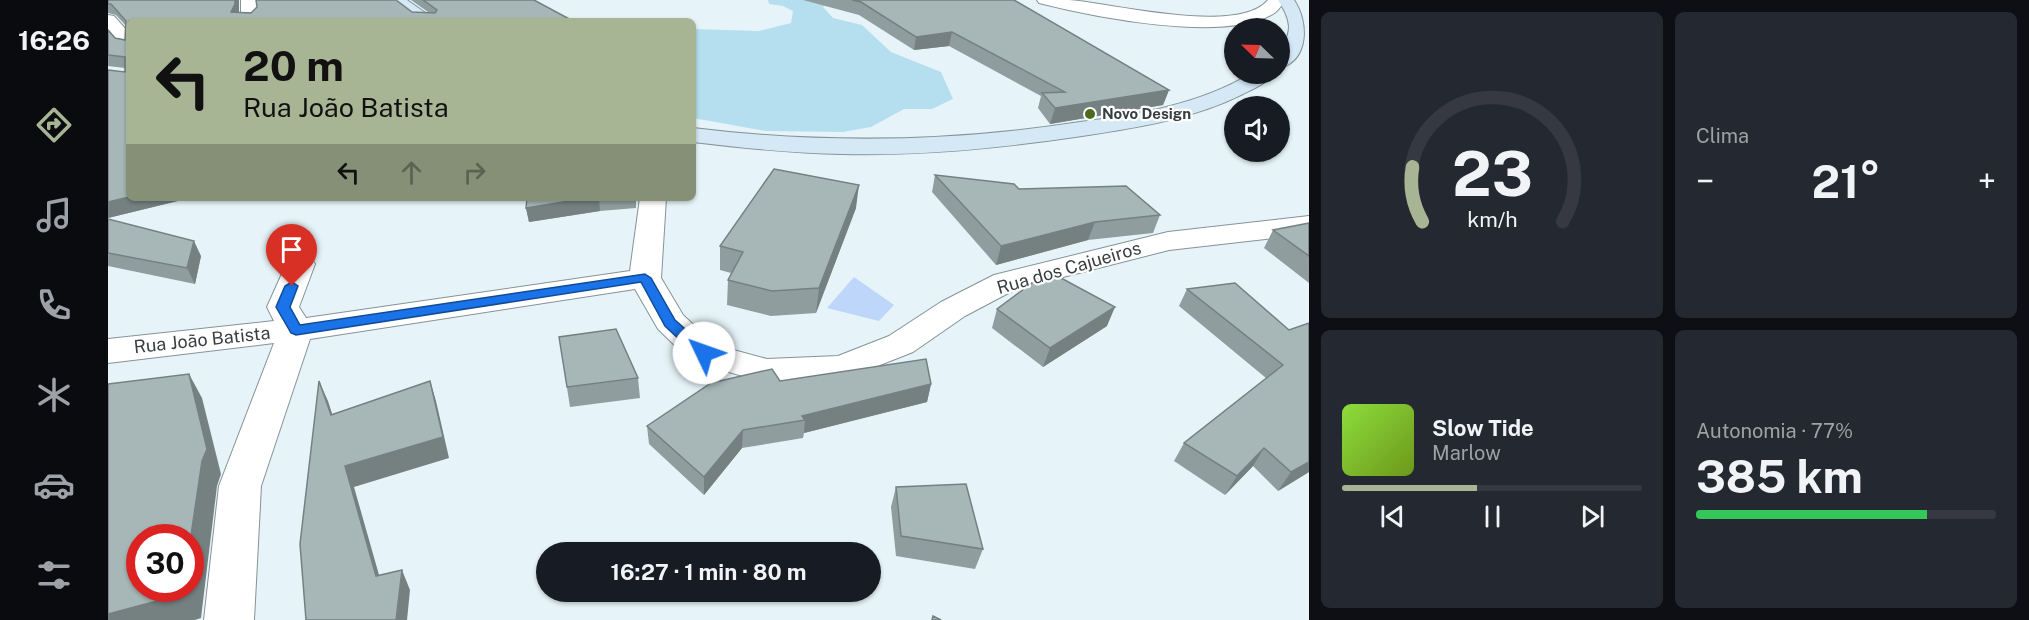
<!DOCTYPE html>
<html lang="pt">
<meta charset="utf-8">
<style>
body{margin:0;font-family:"Public Sans",sans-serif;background:#242831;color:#f1f3f6;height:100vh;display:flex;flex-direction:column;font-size:22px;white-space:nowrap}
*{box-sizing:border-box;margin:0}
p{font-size:20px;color:#9ea1a6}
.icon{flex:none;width:33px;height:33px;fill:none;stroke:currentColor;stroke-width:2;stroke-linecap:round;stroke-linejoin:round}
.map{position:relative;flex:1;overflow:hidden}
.details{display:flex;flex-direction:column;gap:12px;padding:12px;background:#0d0f14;width:720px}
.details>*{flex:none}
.guide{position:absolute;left:18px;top:18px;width:570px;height:183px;border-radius:9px;box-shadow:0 2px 4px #0004;background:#a7b594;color:#111;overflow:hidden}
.needle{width:39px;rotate:293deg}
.tools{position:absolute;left:1116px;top:18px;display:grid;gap:12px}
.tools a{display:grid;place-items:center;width:66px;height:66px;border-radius:50%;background:#171b24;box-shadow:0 2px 4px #0004;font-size:30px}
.speed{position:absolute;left:18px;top:524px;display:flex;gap:12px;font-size:30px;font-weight:700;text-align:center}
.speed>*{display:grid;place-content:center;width:78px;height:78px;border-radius:50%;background:#171b24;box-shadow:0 2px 4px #0004;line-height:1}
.speed .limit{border:9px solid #d22;background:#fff;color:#111}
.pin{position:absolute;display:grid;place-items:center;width:51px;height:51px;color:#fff;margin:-62px -26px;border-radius:50% 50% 50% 0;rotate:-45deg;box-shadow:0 0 6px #0007}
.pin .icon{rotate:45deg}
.me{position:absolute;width:66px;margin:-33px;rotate:312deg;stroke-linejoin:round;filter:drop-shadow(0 0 4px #0008)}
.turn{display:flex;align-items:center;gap:21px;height:126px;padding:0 18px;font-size:27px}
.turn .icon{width:78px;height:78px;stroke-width:2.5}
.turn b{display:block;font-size:42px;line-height:51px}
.lanes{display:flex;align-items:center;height:57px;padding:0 18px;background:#0003;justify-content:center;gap:30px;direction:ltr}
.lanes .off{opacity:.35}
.big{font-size:45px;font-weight:700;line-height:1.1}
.details .tile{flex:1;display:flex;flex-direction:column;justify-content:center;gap:9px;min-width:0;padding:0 21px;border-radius:9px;background:#242831}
.details .dial{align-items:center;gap:0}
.dial svg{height:156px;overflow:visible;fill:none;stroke:#363941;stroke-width:7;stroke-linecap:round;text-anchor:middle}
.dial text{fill:#f1f3f6;stroke:none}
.song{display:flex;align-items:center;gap:18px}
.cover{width:72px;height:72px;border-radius:9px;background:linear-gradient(135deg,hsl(90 70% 55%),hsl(80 70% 35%))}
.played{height:6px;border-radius:3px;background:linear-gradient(90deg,#a7b594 45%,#363941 45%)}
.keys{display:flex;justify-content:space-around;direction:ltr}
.heat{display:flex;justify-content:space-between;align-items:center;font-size:33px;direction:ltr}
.charge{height:9px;border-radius:4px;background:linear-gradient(90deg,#34c759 77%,#363941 0)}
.details .tiles{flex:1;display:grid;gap:12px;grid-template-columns:repeat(2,1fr)}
.trip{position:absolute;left:428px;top:542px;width:345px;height:60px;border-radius:30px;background:#171b24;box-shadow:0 2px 4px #0004;font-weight:700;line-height:60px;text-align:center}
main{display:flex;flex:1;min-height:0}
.menu{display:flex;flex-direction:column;width:108px;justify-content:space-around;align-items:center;background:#090b0e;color:#9ea1a6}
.menu .icon{width:42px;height:42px}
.menu .current{color:#a7b594}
.menu b{font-size:27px;color:#f1f3f6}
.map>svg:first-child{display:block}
</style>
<main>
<nav class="menu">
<b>16:26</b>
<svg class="icon current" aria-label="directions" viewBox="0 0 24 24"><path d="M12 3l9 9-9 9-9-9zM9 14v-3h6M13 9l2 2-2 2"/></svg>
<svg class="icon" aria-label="music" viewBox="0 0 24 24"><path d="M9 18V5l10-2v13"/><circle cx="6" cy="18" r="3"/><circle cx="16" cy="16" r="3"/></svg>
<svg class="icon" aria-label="phone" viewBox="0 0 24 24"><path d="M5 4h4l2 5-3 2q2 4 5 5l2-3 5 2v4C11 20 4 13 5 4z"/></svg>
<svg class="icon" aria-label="climate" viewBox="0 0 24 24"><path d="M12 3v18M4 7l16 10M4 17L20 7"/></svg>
<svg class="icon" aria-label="car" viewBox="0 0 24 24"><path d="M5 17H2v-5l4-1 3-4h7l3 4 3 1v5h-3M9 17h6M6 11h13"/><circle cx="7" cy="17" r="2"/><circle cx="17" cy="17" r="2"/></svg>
<svg class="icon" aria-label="filters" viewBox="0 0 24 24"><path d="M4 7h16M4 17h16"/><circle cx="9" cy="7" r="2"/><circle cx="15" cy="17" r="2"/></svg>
</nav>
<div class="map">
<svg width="1201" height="620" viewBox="0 0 1201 620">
<rect width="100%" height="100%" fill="#e6f4f9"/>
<!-- green -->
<path fill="#b5dfee" d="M 660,0 L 725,0 L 715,7 L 725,18 L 754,25 L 783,52 L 833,72 L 845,99 L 824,109 L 796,109 L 763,127 L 735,132 L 658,131 L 585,118 L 585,29 L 651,31 L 683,23 L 685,11 L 675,6 L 661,4 Z"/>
<!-- water -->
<path fill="#bdd6fa" d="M 746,277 L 786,305 L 771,321 L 719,308 Z"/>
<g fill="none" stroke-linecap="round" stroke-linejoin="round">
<!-- minor casing -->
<g stroke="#859397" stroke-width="2">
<path id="minor" d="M 133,0 L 149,0 L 151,16 L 147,21 L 128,21 L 133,15 Z
M 929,0 C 940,0 951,0 961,0 C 1004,3 1130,36 1160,0 L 1177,0 C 1174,5 1170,11 1165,14 C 1115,43 986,17 931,3 Z
M 0,15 L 6,16 L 21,33 L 21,50 L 14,48 L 0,31 Z
M 532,198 L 558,198 L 553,278 L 575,315 L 607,345 L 659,359 L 730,356 L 781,336 L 833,302 L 886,275 L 1060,232 L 1201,216 L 1201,234 L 1061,250 L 908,289 L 857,316 L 805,352 L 734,380 L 659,383 L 583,361 L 550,329 L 527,289 L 202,339 L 153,486 L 146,620 L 96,620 L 111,486 L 166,343 L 0,363 L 0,339 L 166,321 L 159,307 L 181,258 L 192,255 L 203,258 L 207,264 L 191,307 L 198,318 L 522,271 Z"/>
</g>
<!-- secondary casing -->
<g stroke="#859397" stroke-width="2">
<path id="secondary" d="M 280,0 L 299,0 L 329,21 L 308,21 Z
M 1170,0 L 1186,0 C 1201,22 1201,60 1172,68 C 1169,38 1195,37 1170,0 Z
M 1142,74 L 1165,74 C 1159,83 1145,89 1135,94 C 1085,119 1028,128 974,136 C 894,148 814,156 734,154 C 684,153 635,148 585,142 L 585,128 C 715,144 843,142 972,122 C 1030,114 1090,105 1142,74 Z"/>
</g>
<!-- minor -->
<use href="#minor" fill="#fff" fill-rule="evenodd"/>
<!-- secondary -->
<use href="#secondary" fill="#d4e8f6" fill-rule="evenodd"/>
</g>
<!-- wall -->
<path fill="#909d9e" d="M 0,0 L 131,0 L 131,12 L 320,12 L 303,0 L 426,0 L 465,21 L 21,21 L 82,198 L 0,218 L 0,70 L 17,72 L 17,68 L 0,66 L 0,30 L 7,38 L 17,40 L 18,26 L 8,15 L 0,13 Z
M 695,0 L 906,0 L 1061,90 L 1055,105 L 942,124 L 930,108 L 933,96 L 841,46 L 806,50 L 751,15 Z
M 827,175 L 911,189 L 1052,215 L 1045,233 L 980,240 L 888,265 L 824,192 Z
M 419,198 L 528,198 L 528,208 L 492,211 L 421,222 L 418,208 Z
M 748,208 L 708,313 L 663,316 L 619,305 L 620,280 L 623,273 L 612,270 L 612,246 Z
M 0,219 L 93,256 L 87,284 L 0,266 Z
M 1201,223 L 1201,283 L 1156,248 L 1165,230 Z
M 1079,289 L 1181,330 L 1201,323 L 1201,472 L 1170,491 L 1145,466 L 1117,495 L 1066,461 L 1076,443 L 1158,378 L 1071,306 Z
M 889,309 L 999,326 L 935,367 L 884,328 Z
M 451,337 L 530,378 L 532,398 L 462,407 Z
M 672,381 L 823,384 L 819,402 L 696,433 L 695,438 L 634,448 L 596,495 L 541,444 L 539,426 Z
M 788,487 L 875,549 L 867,569 L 788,556 L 783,507 Z"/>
<!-- shaded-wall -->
<path fill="#758081" d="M 127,0 L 131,0 L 131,14 L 123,12 Z
M 844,32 L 841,46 L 806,50 L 808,37 Z
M 1061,90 L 1055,105 L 942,124 L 947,108 Z
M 751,185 L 748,208 L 708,313 L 711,288 Z
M 21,197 L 21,198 L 82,198 L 0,218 L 0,202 Z
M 479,198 L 491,198 L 492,211 L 421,222 L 418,208 Z
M 987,222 L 980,240 L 888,265 L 893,246 Z
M 86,241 L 93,256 L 87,284 L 79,268 Z
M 1007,307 L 999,326 L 935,367 L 942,348 Z
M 81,374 L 94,398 L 113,474 L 109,486 L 93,618 L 87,620 L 0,620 L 0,614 L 76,588 L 82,588 Z
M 211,381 L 220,401 L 231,435 L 223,415 Z
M 322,381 L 328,401 L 341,458 L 246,487 L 277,596 L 268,576 L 237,466 Z
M 823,384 L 819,402 L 696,433 L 697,420 L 694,416 Z
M 635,430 L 634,448 L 596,495 L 596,477 Z
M 1156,448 L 1145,466 L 1117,495 L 1129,476 Z
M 1201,462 L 1201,472 L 1170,491 L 1183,472 Z
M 294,570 L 302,590 L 299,620 L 288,620 Z"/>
<!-- building -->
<path fill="#a7b7b8" stroke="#758081" stroke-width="1.5" d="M 0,0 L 127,0 L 127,4 L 123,12 L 143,13 L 149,7 L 148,0 L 288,0 L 304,12 L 327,13 L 329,10 L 315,0 L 426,0 L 465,21 L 21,21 L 21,197 L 0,202 L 0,70 L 17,72 L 17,57 L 0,55 L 0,30 L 7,38 L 17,40 L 18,21 L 3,4 L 0,4 Z
M 744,0 L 906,0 L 1061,90 L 947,108 L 934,93 L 957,92 L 844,32 L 808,37 L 753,2 Z
M 666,169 L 751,185 L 711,288 L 664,291 L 620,280 L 635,252 L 612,246 Z
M 827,175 L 906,184 L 911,189 L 1018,186 L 1052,215 L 987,222 L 893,246 Z
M 419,198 L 479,198 L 418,208 Z
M 0,219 L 86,241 L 79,268 L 0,253 Z
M 1201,223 L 1201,256 L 1165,230 Z
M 940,271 L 1007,307 L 942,348 L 889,309 Z
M 1127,283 L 1181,330 L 1201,323 L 1201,462 L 1183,472 L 1156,448 L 1129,476 L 1076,443 L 1175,365 L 1079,289 Z
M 508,329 L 530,378 L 459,387 L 451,337 Z
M 818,359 L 823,384 L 694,416 L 697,420 L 635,430 L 596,477 L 539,426 L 603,383 L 664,369 L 672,381 Z
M 81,374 L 99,449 L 94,461 L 82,542 L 82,537 L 32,537 L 32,588 L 76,588 L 75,594 L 0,614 L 0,384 Z
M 211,381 L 223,415 L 322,381 L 335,437 L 237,466 L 268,576 L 294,570 L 288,620 L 198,620 L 192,544 Z
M 858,484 L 875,549 L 793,536 L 788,487 Z
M 825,616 L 833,620 L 824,620 Z"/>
<!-- route -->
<path fill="#1a73e8" stroke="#114b97" stroke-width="1.5" d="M 537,274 L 543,278 L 567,320 L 601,350 L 603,353 L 601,357 L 590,357 L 557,326 L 533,282 L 188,335 L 183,333 L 168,307 L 177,286 L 184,282 L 190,286 L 182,307 L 192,325 Z"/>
<!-- markers -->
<circle fill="#4d691c" stroke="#fefefe" stroke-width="2" cx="982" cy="114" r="6"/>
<g text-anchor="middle" stroke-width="4.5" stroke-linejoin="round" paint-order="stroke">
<!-- far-poi labels -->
<g font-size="15" font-weight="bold" fill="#383e40" stroke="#fefefe" text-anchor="start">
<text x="994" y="119">Novo Design</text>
</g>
<!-- street labels -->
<g font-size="18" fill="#383e40" stroke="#fefefe">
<text transform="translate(961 268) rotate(-16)" y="6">Rua dos Cajueiros</text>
<text transform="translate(94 340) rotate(-6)" y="6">Rua João Batista</text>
</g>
</g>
</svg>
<div class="tools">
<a><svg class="needle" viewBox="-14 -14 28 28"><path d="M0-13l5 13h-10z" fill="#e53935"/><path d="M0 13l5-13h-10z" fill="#9ea1a6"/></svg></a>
<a><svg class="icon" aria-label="sound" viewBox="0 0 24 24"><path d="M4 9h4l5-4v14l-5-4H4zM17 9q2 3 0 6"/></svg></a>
</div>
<div class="speed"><div class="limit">30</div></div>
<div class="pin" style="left:184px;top:286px;background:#d93025"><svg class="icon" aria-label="arrive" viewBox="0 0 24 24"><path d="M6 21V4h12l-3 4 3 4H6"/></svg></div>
<svg class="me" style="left:596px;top:353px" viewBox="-20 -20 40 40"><circle r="19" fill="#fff"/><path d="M0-13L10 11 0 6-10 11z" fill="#1a73e8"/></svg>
<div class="trip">16:27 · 1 min · 80 m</div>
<div class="guide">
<div class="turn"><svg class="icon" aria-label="left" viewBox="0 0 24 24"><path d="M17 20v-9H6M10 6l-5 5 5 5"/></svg><div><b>20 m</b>Rua João Batista</div></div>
<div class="lanes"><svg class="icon" aria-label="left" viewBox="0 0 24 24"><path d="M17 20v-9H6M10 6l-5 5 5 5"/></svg><svg class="icon off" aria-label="ahead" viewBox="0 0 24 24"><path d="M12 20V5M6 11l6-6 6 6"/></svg><svg class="icon off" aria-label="right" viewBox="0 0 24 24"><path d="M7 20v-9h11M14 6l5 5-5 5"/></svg></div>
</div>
</div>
<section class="details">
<div class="tiles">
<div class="tile dial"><svg viewBox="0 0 100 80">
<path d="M14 69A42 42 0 1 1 86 69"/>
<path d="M14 69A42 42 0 0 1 9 41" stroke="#a7b594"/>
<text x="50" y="56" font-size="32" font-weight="700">23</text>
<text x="50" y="72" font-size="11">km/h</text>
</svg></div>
<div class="tile"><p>Clima</p>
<div class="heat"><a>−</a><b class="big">21°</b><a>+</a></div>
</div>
<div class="tile">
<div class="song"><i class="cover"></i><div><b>Slow Tide</b><p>Marlow</p></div></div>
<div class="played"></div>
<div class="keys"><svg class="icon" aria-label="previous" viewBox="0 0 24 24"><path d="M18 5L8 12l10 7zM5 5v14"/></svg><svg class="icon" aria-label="pause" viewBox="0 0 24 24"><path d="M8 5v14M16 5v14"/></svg><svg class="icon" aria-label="next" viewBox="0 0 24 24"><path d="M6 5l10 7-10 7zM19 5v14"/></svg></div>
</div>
<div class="tile"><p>Autonomia · 77%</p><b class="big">385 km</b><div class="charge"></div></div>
</div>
</section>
</main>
